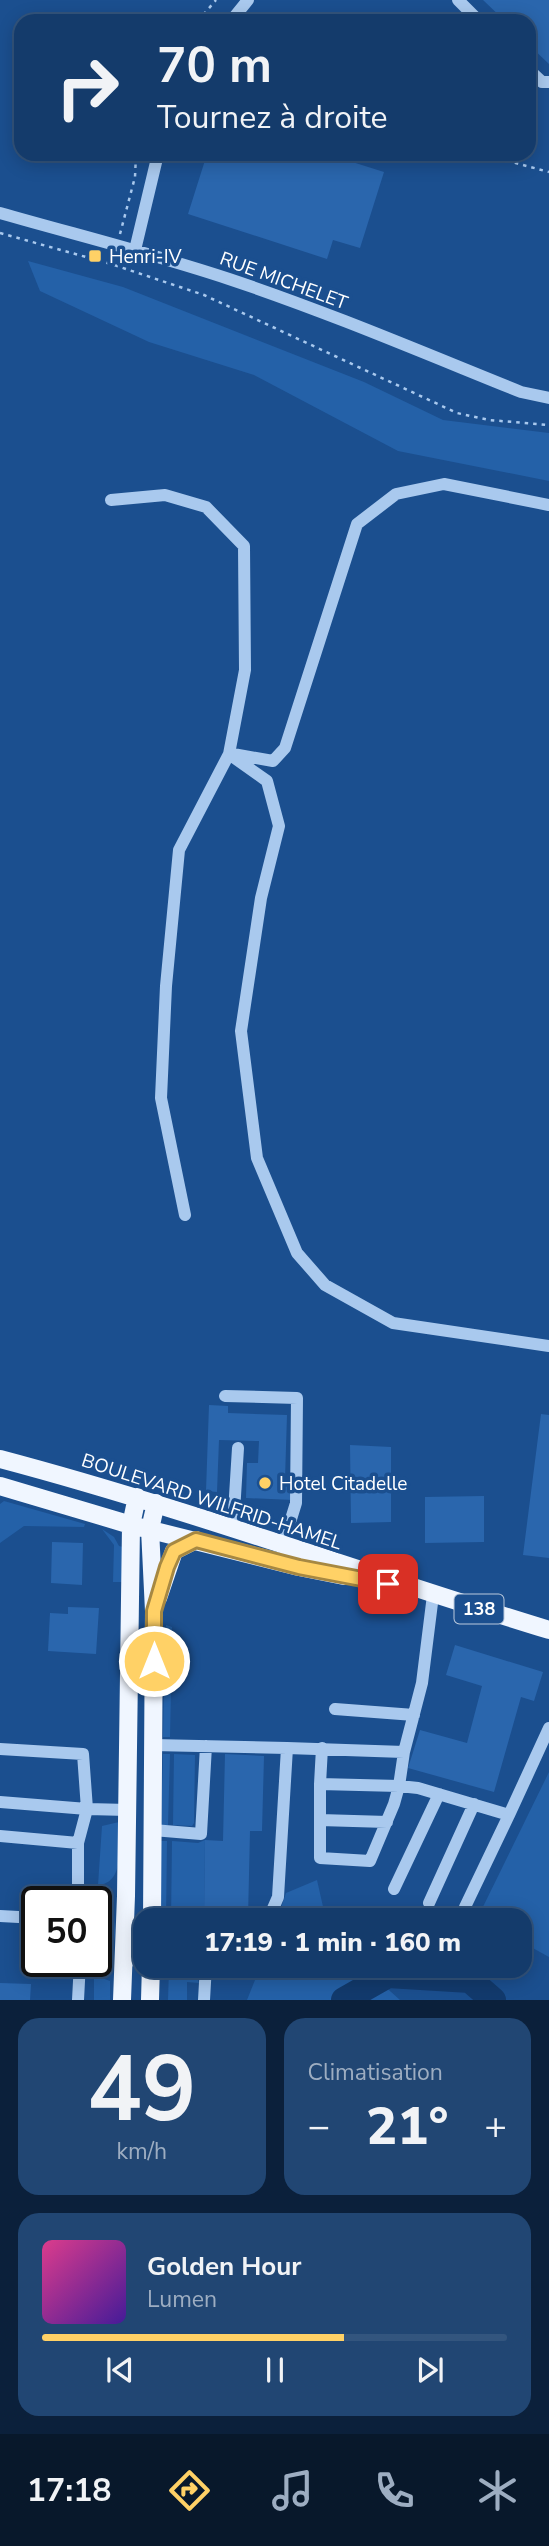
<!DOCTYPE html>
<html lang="fr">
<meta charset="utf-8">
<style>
body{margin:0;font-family:"Nunito Sans",sans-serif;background:#214673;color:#f1f3f6;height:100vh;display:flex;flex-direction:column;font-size:26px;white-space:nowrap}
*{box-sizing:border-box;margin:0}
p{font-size:23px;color:#9dadc1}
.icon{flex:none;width:38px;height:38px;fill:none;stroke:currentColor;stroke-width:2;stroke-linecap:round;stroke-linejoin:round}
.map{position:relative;height:2000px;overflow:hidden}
.details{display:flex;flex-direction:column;gap:18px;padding:18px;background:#0b203b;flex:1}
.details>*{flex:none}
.guide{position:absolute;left:14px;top:14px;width:522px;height:147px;border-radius:21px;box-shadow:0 4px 18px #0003,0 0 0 2px #33557e;background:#143b6b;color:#f1f3f6;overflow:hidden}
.speed{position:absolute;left:21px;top:1886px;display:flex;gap:14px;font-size:35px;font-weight:700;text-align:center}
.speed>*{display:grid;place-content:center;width:91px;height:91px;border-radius:50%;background:#143b6b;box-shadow:0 4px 18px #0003,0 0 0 2px #33557e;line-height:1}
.speed .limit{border:4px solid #111;border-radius:10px;background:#fff;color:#111}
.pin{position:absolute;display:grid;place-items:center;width:60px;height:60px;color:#fff;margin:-30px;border-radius:14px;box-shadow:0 4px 10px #0006}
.me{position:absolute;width:77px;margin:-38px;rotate:0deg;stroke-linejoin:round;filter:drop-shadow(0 0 5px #0008)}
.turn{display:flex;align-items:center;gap:24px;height:147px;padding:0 28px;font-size:32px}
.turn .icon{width:91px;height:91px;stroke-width:2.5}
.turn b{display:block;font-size:49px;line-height:60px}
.big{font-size:52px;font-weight:800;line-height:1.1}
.details .widget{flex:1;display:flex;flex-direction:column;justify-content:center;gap:10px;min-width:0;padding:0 24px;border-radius:21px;background:#214673}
.details .dial{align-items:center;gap:0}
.dial b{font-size:91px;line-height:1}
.song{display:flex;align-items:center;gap:21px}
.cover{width:84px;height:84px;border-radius:10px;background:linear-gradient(135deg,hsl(330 70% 55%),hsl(260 70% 35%))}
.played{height:7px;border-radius:4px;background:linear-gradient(90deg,#ffd166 65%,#33557e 65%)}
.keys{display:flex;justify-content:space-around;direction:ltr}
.heat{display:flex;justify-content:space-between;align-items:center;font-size:38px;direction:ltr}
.details .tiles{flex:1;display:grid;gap:18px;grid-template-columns:1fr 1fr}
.widget:last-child{grid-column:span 2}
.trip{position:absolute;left:133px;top:1908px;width:399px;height:70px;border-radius:21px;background:#143b6b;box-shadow:0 4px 18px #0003,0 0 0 2px #33557e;font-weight:800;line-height:70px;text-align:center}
.tab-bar{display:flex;height:112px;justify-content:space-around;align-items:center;background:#08182b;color:#9dadc1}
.tab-bar .icon{width:49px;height:49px}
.tab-bar .current{color:#ffd166}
.tab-bar b{font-size:32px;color:#f1f3f6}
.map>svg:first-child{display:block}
</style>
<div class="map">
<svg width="549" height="2000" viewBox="0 0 549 2000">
<rect width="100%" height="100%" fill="#1b4f8f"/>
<!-- green -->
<path fill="#2461a8" d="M 28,261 L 123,287 L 364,382 L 443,420 L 549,433 L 549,481 L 398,451 L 254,375 L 149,342 L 40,291 Z
M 4,1501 L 85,1524 L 84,1527 L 24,1526 L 0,1543 L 0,1504 Z
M 102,1529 L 114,1537 L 119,1546 L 123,1547 L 124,1582 L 113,1582 L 114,1545 Z
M 166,1625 L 172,1627 L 172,1677 L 165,1679 Z
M 171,1689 L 170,1737 L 163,1737 L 164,1691 Z
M 163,1754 L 170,1754 L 168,1825 L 161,1825 Z
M 174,1754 L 195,1755 L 194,1823 L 192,1826 L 173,1825 Z
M 549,1772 L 549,1957 L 520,1941 L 520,1920 L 483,1920 L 478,1917 Z
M 119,1822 C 118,1843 126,1883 98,1885 L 102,1826 Z
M 205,1840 L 204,1917 L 171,1920 L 172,1841 L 198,1843 Z
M 160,1841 L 167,1841 L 166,1920 L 158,1920 Z
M 317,1880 L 326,1920 L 277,1920 L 286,1893 Z
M 97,1905 L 106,1907 L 114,1915 C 115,1934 119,1952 96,1956 Z
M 261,1965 L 361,1965 L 400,2000 L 247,2000 Z
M 169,1969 L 187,1970 L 196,1975 L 199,1983 L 187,1982 L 187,2000 L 168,2000 Z
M 94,1975 L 110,1981 L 110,2000 L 94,2000 Z"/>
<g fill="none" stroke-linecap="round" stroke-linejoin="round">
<!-- river -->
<path stroke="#123a6d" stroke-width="26" d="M 344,2000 L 388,1975 L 470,1980 L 493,2000"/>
</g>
<!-- building -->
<path fill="#2a66ad" d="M 483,0 L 549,0 L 549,64 L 528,44 L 528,21 L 505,21 Z
M 207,154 L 327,154 L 384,172 L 360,248 L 333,240 L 327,259 L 188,214 Z
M 209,1405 L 228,1406 L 228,1413 L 287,1415 L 285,1479 L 294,1479 L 293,1500 L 246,1498 L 247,1463 L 258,1463 L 259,1441 L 219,1440 L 217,1492 L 206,1491 Z
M 541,1414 L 549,1415 L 549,1558 L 523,1555 Z
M 350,1445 L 391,1447 L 391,1522 L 351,1523 Z
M 484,1496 L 484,1542 L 425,1543 L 425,1497 Z
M 52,1542 L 83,1543 L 82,1585 L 51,1583 Z
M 68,1607 L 99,1608 L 96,1654 L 48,1651 L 50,1613 L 68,1614 Z
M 455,1645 L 543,1672 L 534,1701 L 521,1697 L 494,1792 L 408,1768 L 420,1730 L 467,1743 L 482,1686 L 446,1675 Z
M 225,1754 L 264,1756 L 262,1831 L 250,1831 L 248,1918 L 204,1917 L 205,1840 L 223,1841 Z
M 0,1983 L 31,1984 L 30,2000 L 0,2000 Z"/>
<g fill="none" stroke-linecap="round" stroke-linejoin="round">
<!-- path -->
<path stroke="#a9c9ee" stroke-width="2.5" stroke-dasharray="3.5 5" stroke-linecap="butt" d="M 198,21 L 216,0
M 482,154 L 549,172
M 0,233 L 111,264 L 204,295 L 457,413 L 489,420 L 549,425
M 120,234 L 135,177 L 136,154"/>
<!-- minor -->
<path stroke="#a9c9ee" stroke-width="12" d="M 458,0 L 479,21
M 231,21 L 248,0
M 528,69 L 542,82 L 549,82
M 0,213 C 77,235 154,254 229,279 C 328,312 424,353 521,392 L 549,398
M 135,250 L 158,154
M 111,500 L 165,495 L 206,507 L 244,546 L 245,670 L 229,754 L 179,850 L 166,986 L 161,1098 L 185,1215
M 229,754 L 267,781 L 279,826 L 261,898 L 241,1031 L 257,1158 L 297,1253 L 325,1285 L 393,1323 L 549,1346
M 233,754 L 273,761 L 285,748 L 357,524 L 396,494 L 444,484 L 549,505
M 225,1396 L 297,1398 L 296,1503 L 283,1545
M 233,1528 L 238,1448
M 335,1709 L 414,1715
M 153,1745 L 287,1748 L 278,1897 L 268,1920
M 287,1748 L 404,1752 L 399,1786 L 320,1784 L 322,1748
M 0,1749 L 83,1754 L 87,1809 L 128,1810
M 404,1752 L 422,1683 L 433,1595
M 320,1784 L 320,1858 L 370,1861 L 394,1804 L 399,1786 L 418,1788 L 509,1815 L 465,1907
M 0,1802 L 87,1809 L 78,1843 L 78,1902
M 509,1815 L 549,1728
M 320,1820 L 387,1822
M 153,1830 L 201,1834 L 206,1746
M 0,1836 L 78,1843
M 394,1889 L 439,1794
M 429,1903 L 474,1804
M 0,1916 L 37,1918
M 124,1961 L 145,1959
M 78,2000 L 80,1962
M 204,2000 L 206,1965"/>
<!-- major -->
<path stroke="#f0f6ff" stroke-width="18" d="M 0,1459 C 185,1508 365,1574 549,1630
M 0,1486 L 131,1525 L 299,1567 L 344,1576
M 158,1598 L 174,1551 L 196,1540
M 152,1920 L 154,1611 L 150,1529 L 156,1503
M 122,2000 L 126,1896 L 131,1525 L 137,1497
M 150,2000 L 151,1965"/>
</g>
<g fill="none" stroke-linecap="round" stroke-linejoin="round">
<!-- route casing -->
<g stroke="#a68842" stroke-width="18">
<path id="route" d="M 154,1661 L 154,1611 L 167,1567 L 174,1551 L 196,1540 L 299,1567 L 388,1584"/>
</g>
<!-- route -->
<use href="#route" stroke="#ffd166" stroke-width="12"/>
</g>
<!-- markers -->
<g fill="#ffd166" stroke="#1b4f8f" stroke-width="2.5">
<rect x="88" y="249" width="14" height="14" rx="3.5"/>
<circle cx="265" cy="1483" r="7"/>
</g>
<g text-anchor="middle" stroke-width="7" stroke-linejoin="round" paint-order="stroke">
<!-- shield labels -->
<rect fill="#1b4f8f" stroke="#bbcadd" stroke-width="2" x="454.5" y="1594.5" width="49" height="29" rx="5"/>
<g font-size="18" font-weight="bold" fill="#fff">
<text x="479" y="1615">138</text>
</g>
<!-- poi labels -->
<g font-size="19" fill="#fff" stroke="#1b4f8f" text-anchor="start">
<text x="109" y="263">Henri-IV</text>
<text x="279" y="1490">Hotel Citadelle</text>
</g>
<!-- street labels -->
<g font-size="19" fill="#fff" stroke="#1b4f8f">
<text transform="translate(284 280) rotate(20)" y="7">RUE MICHELET</text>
<text transform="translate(212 1501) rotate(18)" y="7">BOULEVARD WILFRID-HAMEL</text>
</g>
</g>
</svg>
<div class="speed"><div class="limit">50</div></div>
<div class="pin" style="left:388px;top:1584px;background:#d93025"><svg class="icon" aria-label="arrive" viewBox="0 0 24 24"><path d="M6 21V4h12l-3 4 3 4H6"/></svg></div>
<svg class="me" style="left:154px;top:1661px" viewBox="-20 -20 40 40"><circle r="17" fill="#ffd166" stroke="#fff" stroke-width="3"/><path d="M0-11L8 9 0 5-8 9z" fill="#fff"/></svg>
<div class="trip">17:19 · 1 min · 160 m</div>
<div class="guide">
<div class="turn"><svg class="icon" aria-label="right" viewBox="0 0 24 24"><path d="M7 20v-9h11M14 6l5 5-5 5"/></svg><div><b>70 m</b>Tournez à droite</div></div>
</div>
</div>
<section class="details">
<div class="tiles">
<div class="widget dial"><b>49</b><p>km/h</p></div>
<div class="widget"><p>Climatisation</p>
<div class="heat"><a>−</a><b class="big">21°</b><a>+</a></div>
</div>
<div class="widget">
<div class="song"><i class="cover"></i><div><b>Golden Hour</b><p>Lumen</p></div></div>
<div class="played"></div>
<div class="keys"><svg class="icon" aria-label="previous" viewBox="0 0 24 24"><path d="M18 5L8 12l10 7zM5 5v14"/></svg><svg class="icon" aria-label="pause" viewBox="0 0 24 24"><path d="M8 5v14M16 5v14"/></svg><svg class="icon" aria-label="next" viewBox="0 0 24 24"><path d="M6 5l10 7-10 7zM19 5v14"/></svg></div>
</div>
</div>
</section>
<nav class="tab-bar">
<b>17:18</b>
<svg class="icon current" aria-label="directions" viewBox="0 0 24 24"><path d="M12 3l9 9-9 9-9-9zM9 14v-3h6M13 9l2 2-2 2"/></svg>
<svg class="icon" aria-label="music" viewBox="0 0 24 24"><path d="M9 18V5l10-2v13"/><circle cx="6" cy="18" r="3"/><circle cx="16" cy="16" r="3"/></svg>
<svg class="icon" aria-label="phone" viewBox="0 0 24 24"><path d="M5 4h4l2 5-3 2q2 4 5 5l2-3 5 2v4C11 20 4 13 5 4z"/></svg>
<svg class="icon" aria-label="climate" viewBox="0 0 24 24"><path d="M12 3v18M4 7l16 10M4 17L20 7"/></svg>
</nav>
